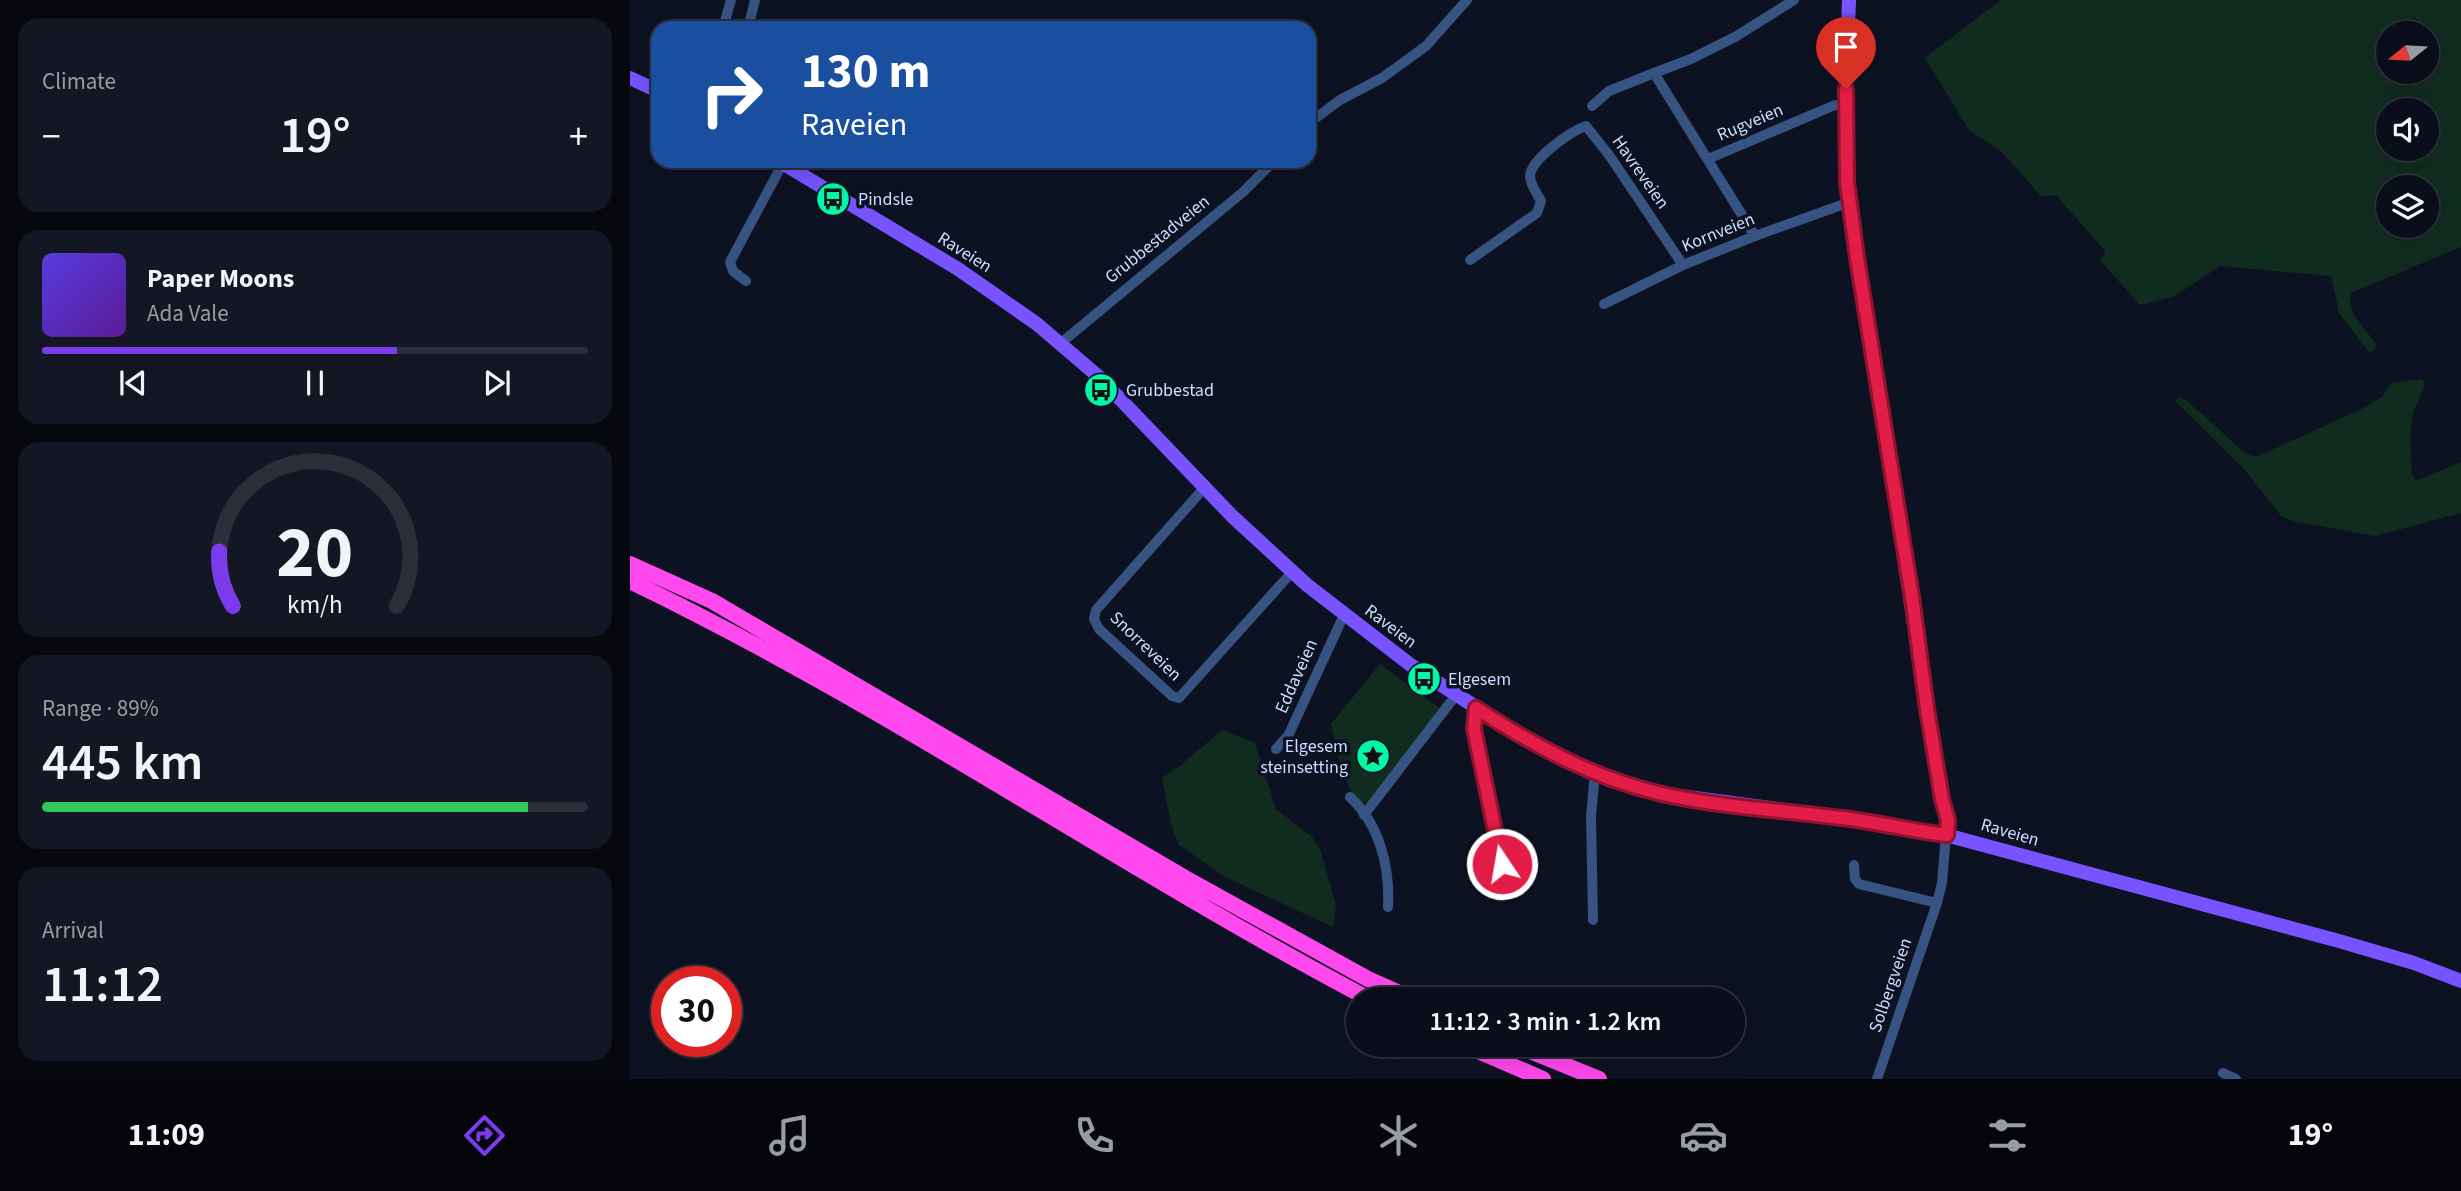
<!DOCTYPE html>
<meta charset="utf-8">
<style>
body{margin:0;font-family:"Source Sans 3",sans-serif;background:#131723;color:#f1f3f6;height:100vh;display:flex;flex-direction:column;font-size:26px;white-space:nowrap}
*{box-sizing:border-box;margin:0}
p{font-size:23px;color:#999ca2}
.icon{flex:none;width:38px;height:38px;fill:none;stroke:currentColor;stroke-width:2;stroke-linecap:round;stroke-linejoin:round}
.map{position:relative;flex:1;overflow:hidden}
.drawer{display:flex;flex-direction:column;gap:18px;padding:18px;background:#06080e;width:630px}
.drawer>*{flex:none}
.banner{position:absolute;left:21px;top:21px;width:665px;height:147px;border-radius:21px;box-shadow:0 7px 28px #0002,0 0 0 2px #2a2e39;background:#1a4fa0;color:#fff;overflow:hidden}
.needle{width:46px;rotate:252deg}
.fabs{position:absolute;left:1746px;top:21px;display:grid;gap:14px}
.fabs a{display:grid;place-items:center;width:63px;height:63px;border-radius:50%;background:#0a0e1a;box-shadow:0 7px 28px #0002,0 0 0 2px #2a2e39;font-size:35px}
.speed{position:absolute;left:21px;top:966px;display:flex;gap:14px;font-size:35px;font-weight:700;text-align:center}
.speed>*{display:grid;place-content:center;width:91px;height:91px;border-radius:50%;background:#0a0e1a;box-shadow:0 7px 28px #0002,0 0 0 2px #2a2e39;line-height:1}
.speed .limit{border:10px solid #d22;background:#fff;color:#111}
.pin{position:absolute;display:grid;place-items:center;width:60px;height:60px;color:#fff;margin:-72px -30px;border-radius:50% 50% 50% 0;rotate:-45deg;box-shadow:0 0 7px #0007}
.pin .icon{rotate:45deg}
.me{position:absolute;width:77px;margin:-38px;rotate:348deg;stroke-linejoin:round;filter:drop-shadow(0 0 5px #0008)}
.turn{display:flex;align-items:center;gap:24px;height:147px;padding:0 35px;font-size:32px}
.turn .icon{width:91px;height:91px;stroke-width:2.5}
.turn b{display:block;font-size:49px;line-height:60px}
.big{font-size:52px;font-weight:600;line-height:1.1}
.drawer .widget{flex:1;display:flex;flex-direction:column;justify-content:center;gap:10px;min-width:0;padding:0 24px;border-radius:21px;background:#131723}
.drawer .dial{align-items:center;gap:0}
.dial svg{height:182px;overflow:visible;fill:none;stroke:#2a2e39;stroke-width:7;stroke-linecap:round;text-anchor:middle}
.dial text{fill:#f1f3f6;stroke:none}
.song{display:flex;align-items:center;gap:21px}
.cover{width:84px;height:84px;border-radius:10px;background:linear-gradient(135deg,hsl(250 70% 55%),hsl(270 70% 35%))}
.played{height:7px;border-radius:4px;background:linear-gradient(90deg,#7c3aed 65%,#2a2e39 65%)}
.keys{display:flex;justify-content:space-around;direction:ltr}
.heat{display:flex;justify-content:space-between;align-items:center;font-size:38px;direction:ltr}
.charge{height:10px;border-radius:5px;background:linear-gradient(90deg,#34c759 89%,#2a2e39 0)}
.trip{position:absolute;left:716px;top:987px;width:399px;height:70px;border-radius:35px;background:#0a0e1a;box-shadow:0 7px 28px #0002,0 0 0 2px #2a2e39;font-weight:600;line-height:70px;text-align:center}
.menu{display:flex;height:112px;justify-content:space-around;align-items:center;background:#04060a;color:#999ca2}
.menu .icon{width:49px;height:49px}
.menu .current{color:#7c3aed}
.menu b{font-size:32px;color:#f1f3f6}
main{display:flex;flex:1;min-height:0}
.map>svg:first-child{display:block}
</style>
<main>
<section class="drawer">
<div class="widget"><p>Climate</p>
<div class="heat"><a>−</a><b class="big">19°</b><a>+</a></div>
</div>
<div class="widget">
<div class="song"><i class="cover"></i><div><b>Paper Moons</b><p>Ada Vale</p></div></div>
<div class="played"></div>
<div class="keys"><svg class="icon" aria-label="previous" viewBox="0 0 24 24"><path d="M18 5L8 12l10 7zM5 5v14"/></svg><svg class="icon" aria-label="pause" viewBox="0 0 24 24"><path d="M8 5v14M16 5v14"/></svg><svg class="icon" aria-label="next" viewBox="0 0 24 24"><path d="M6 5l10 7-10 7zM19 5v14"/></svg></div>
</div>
<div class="widget dial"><svg viewBox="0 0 100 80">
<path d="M14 69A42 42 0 1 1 86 69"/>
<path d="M14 69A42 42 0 0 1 8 45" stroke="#7c3aed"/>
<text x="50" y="56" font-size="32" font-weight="700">20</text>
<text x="50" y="72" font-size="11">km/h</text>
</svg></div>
<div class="widget"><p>Range · 89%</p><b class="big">445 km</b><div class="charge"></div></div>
<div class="widget"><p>Arrival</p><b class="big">11:12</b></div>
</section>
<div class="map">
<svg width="1831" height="1079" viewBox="0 0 1831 1079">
<rect width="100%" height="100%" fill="#0d1222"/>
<!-- green -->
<path fill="#102c1f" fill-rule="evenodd" d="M 1371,0 L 1831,0 L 1831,247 L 1721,293 C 1716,312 1735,329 1746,343 L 1745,350 L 1739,352 L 1709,313 L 1701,276 L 1590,266 L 1543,297 L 1510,305 L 1469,259 L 1475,255 L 1475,251 L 1426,195 L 1411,196 L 1371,151 L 1339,130 L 1295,58 ZM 1797,33 L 1797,72 L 1759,72 L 1759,33 ZM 1797,110 L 1797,149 L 1759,149 L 1759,110 ZM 1797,187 L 1797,226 L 1759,226 L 1759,187 Z
M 1791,379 L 1795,382 C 1794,393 1786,402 1783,413 C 1779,433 1781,455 1782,475 L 1784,479 L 1789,480 L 1831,462 L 1831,513 L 1745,536 L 1667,522 L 1652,517 L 1614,469 L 1545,401 L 1549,398 L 1556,400 L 1615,453 L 1626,457 L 1734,408 L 1753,396 L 1761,383 Z
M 750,664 L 812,710 L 741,801 L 735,804 C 714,797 706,745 701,724 Z
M 592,730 L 625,743 L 646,809 L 682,837 L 690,849 L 706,905 L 703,927 L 595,877 L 548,844 L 541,824 L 532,778 L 551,765 Z"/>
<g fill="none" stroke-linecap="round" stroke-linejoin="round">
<!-- minor -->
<path stroke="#365382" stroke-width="10" d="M 93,28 L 101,0
M 118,28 L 125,0
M 1024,73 L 1061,59 L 1105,37 L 1164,0
M 962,106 L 979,91 L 1024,73 L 1125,236
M 679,123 L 710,100 L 752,78 L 796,46 L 837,0
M 1078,159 L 1205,105 L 1215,106
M 840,260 L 907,213 L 911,201 C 907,193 900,185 900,176 C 901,159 941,131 956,126 L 979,155 L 1053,265
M 116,281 L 103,271 L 100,262 L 153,163
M 974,304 L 1053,265 L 1125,236 L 1220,202
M 431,343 L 613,192 L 644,161
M 575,487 L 466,610 L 464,619 L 469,629 L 542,696 L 549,698 L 662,572
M 846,708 L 844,729 L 873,870
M 646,749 L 658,736 L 714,615
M 720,797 C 750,825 760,867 758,907
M 734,815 L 826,695
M 1224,865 L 1225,879 L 1229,884 L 1307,903
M 963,920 L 961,816 L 965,773
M 1593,1073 L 1606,1079
M 1247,1079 L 1307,903 L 1312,883 L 1316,835"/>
<!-- major -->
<path stroke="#7754ff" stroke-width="14" d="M 1219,0 L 1215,106 L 1217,182 L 1297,709 L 1312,799 L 1318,820 L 1316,835
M 0,78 L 28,91
M 149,161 L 328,269 L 407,324 L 469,377 L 602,516 L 677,585 L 782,666 L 891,736 L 951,768 L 1028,793 L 1252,823 L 1316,835 L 1709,941 L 1784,963 L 1831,981"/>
<!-- highway -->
<path stroke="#ff48ed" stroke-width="16" d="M 0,564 L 82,601 L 555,878 L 738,979 L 783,999
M 0,581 C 255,704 489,867 739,999
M 834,1045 L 913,1079
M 885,1045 L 969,1079"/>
</g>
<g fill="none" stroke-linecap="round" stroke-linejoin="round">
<!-- route casing -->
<g stroke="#92132f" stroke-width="18">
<path id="route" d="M 872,864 L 844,729 L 846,708 C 903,745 961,777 1028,793 C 1087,807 1151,810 1212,818 C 1247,822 1282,831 1317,835 L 1318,820 L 1312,799 L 1297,709 L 1282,597 L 1227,258 L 1217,182 L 1216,89"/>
</g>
<!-- route -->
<use href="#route" stroke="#e11d48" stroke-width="12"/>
</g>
<!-- icons -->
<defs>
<g id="bus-disc" transform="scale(1.75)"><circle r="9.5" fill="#00f8a8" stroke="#0d1222"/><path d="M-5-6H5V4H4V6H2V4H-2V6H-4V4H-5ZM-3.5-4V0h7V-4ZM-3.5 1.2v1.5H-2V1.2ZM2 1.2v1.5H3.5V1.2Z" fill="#111"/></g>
<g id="sight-disc" transform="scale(1.75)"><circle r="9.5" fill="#00f8a8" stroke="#0d1222"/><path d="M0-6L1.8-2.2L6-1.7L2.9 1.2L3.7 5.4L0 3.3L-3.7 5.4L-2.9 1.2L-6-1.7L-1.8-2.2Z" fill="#111"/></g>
</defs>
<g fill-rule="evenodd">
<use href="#bus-disc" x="203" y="199"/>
<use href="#bus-disc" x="471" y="390"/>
<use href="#bus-disc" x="794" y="679"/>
<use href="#sight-disc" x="743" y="756"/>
</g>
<g text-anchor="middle" stroke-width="7" stroke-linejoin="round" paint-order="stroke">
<!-- street labels -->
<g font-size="18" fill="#cdddff" stroke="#0d1222">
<text transform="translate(1120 122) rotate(-23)" y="6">Rugveien</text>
<text transform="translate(1011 172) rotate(55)" y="6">Havreveien</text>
<text transform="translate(1088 232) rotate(-22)" y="6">Kornveien</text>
<text transform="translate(527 239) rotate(-39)" y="6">Grubbestadveien</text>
<text transform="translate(335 252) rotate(32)" y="6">Raveien</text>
<text transform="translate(761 626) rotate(37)" y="6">Raveien</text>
<text transform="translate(516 646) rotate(44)" y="6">Snorreveien</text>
<text transform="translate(666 676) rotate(-66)" y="6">Eddaveien</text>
<text transform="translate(1380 832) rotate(16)" y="6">Raveien</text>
<text transform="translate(1260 985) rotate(-71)" y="6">Solbergveien</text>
</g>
<!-- poi labels -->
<g font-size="18" fill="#cdddff" stroke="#0d1222" text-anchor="start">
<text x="228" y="205">Pindsle</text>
<text x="496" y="396">Grubbestad</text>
<text x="818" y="685">Elgesem</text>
<text x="718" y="752" text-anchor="end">Elgesem<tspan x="718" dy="21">steinsetting</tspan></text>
</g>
</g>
</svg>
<div class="fabs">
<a><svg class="needle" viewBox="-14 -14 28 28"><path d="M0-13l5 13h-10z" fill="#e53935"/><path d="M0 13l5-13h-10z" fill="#999ca2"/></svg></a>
<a><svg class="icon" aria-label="sound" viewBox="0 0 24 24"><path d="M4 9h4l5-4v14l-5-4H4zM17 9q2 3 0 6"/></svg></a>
<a><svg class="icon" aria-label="layers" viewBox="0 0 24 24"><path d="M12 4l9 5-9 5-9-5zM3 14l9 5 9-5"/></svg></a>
</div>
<div class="speed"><div class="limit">30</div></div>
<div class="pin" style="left:1216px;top:89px;background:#d93025"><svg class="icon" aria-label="arrive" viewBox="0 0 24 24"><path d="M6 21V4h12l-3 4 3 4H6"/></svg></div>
<svg class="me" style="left:872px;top:864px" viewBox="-20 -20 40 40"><circle r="17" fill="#e11d48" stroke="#fff" stroke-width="3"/><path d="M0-11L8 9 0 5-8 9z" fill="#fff"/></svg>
<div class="trip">11:12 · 3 min · 1.2 km</div>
<div class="banner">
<div class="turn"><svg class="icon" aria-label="right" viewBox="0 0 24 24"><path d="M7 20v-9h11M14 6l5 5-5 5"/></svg><div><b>130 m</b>Raveien</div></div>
</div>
</div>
</main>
<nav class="menu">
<b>11:09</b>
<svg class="icon current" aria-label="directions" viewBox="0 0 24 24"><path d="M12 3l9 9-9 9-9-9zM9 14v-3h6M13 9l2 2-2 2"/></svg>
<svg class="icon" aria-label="music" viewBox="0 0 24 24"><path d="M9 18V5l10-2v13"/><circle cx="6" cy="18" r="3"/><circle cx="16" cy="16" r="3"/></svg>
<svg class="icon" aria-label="phone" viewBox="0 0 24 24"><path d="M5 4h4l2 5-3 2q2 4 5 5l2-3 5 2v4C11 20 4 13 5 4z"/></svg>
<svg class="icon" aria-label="climate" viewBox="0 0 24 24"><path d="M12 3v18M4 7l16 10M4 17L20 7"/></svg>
<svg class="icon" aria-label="car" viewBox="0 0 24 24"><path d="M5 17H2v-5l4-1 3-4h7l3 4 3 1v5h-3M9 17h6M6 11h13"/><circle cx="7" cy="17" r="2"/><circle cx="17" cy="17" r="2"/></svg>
<svg class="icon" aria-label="filters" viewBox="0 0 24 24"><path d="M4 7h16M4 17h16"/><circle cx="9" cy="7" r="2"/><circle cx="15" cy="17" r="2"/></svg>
<b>19°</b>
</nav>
